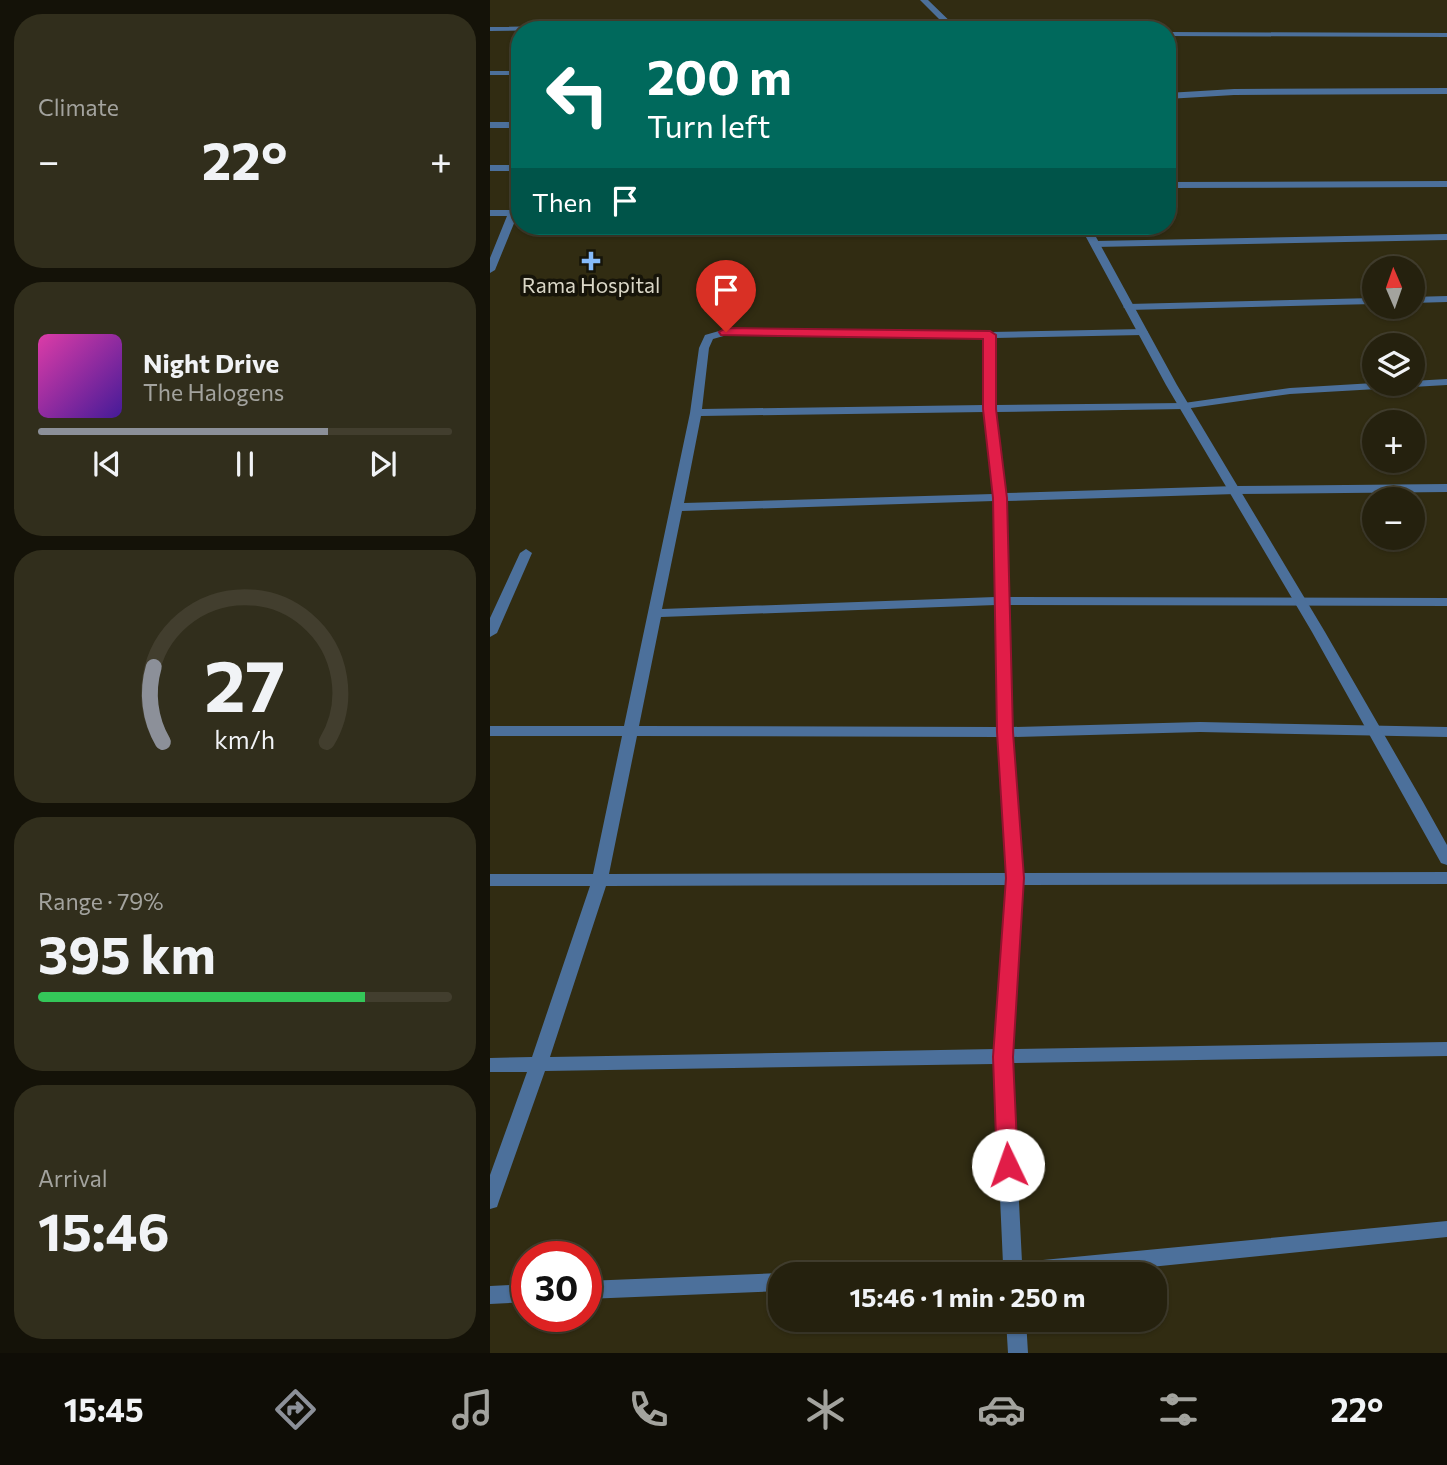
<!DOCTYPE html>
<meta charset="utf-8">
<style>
body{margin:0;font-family:Commissioner,sans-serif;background:#312e1c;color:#f1f3f6;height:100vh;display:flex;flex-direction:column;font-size:26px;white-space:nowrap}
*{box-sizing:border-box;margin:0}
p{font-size:23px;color:#a3a39e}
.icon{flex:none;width:38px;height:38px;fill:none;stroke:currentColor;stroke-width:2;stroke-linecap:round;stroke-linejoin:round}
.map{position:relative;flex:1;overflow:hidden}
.side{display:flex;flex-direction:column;gap:14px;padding:14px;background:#141208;width:490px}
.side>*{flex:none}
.top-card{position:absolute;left:21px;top:21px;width:665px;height:214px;border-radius:28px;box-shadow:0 2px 5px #0004,0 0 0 2px #423e2e;background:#00695c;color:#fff;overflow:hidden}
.needle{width:46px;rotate:358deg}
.fabs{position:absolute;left:872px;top:256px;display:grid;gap:14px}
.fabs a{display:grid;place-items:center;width:63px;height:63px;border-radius:50%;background:#25210e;box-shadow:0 2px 5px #0004,0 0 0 2px #423e2e;font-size:35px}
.speed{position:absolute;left:21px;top:1241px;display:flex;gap:14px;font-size:35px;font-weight:700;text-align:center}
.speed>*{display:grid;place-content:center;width:91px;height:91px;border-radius:50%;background:#25210e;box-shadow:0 2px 5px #0004,0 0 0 2px #423e2e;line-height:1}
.speed .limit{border:10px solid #d22;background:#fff;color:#111}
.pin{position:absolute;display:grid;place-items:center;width:60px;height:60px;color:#fff;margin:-72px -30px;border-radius:50% 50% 50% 0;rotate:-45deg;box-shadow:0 0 7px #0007}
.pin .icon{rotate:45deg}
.me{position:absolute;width:77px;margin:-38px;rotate:357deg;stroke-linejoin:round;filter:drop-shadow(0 0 5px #0008)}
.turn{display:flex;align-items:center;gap:24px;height:147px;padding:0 21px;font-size:32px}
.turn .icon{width:91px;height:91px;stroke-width:2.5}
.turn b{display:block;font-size:49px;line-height:60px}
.then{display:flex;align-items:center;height:66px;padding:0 21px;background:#0003;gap:14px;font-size:26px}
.big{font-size:52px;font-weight:700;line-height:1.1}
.side .card{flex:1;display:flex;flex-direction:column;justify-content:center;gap:10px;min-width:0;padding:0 24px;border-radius:28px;background:#312e1c}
.side .dial{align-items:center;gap:0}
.dial svg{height:182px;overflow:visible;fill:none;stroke:#423e2e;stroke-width:7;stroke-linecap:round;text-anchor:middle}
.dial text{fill:#f1f3f6;stroke:none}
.song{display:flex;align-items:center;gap:21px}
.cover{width:84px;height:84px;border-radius:10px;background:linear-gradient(135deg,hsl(320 70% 55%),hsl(260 70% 35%))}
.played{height:7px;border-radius:4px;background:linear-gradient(90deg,#8c9099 70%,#423e2e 70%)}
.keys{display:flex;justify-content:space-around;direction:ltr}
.heat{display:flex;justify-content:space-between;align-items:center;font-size:38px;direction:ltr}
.charge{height:10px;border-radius:5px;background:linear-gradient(90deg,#34c759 79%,#423e2e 0)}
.trip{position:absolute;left:278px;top:1262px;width:399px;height:70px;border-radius:28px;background:#25210e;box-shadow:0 2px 5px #0004,0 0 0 2px #423e2e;font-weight:700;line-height:70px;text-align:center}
.tab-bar{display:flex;height:112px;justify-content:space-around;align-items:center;background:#0f0d06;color:#a3a39e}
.tab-bar .icon{width:49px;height:49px}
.tab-bar .on{color:#8c9099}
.tab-bar b{font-size:32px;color:#f1f3f6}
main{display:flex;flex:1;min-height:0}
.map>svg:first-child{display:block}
</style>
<main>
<section class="side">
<div class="card"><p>Climate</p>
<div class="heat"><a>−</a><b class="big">22°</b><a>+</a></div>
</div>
<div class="card">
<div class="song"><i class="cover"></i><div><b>Night Drive</b><p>The Halogens</p></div></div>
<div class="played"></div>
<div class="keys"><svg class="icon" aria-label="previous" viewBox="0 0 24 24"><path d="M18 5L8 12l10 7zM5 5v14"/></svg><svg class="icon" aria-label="pause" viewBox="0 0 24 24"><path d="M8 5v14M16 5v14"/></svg><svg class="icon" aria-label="next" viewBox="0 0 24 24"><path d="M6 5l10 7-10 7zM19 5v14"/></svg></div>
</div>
<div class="card dial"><svg viewBox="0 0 100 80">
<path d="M14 69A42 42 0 1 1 86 69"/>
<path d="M14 69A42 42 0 0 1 10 36" stroke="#8c9099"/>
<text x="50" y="56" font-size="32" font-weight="700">27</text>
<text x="50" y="72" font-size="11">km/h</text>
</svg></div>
<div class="card"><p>Range · 79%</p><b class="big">395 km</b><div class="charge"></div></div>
<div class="card"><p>Arrival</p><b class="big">15:46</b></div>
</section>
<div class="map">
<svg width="957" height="1353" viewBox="0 0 957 1353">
<rect width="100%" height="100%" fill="#312c12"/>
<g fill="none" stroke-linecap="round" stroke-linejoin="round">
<!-- minor -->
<path fill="#4c709b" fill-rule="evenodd" d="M 455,19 L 458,19 L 458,23 L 0,31 L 0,27 Z
M 677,32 L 957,33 L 957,37 L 677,36 Z
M 0,71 L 30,71 L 30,75 L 0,75 Z
M 957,88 L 957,94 L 744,95 L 677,99 L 677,93 L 744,89 Z
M 0,122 L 30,122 L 30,128 L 0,128 Z
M 0,165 L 30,165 L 30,171 L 0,171 Z
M 957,181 L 957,187 L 677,188 L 677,182 Z
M 0,210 L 30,210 L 30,216 L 27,216 L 5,270 L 0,273 L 0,258 L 17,216 L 0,216 Z
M 957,234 L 957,240 L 605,247 L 600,244 L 605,241 Z
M 957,296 L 957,302 L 922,303 L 922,297 Z
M 884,298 L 884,304 L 638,310 L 633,307 L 638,304 Z
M 236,329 L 500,332 L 653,329 L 658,332 L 653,335 L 505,338 L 506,405 L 694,403 L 800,388 L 884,383 L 922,383 L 922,381 L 957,379 L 957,385 L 800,394 L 694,409 L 506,412 L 516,493 L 746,486 L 957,484 L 957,492 L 746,494 L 516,501 L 519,597 L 957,598 L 957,606 L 519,605 L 522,727 L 710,722 L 957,727 L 957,737 L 710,732 L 523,737 L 533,873 L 957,872 L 957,884 L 533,885 L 522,1049 L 957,1042 L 957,1056 L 522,1063 L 532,1262 L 957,1221 L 957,1237 L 591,1274 L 469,1274 L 472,1268 L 479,1265 L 513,1264 L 504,1064 L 55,1071 L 9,1201 L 7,1207 L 0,1209 L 0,1175 L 37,1072 L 0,1072 L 0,1058 L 42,1057 L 100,886 L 0,886 L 0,874 L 103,874 L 132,736 L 0,736 L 0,726 L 134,726 L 200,413 L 209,348 L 215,335 ZM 237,335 L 495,338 L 494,405 L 212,409 L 219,348 L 223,339 ZM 495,412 L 503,494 L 194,503 L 211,416 ZM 504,501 L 505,597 L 172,609 L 192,511 ZM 506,605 L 508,727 L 149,726 L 171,617 ZM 147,736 L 508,737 L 517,873 L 119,874 ZM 517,885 L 505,1049 L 60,1057 L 116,886 Z
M 36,549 L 42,553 L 7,633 L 0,637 L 0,618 L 30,553 Z
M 290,1273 L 292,1274 L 290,1274 L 290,1291 L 96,1299 L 96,1281 Z
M 37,1284 L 37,1302 L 0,1304 L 0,1286 Z
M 516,1320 L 536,1320 L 538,1353 L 518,1353 Z"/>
<!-- tertiary -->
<path fill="#4c709b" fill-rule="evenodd" d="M 430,0 L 438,0 L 469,30 L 460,30 Z
M 590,226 L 600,226 L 687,385 L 835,632 L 933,802 L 957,845 L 957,865 L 951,863 L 822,632 L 676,385 Z"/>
</g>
<!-- route -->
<path fill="#e11d48" stroke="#92132f" stroke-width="2" d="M 236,328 L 500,331 L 506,335 L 506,409 L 517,498 L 523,732 L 534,878 L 523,1057 L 528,1165 L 525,1171 L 518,1174 L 510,1171 L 507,1165 L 503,1057 L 516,878 L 507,732 L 503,498 L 493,409 L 493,339 L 231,335 L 229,332 Z"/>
<!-- markers -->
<path fill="#85bbfb" stroke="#161409" stroke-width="2.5" d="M97.5 250.5h7v7h7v7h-7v7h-7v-7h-7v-7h7z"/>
<g text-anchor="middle" stroke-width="7" stroke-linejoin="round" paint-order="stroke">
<!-- far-poi labels -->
<g font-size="21" fill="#dad7c7" stroke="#161409">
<text x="101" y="293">Rama Hospital</text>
</g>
</g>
</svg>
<div class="fabs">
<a><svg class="needle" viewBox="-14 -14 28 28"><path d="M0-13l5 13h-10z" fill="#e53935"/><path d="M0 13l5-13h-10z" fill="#a3a39e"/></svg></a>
<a><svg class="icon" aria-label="layers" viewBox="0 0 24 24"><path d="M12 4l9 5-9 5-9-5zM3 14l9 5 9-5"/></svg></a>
<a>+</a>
<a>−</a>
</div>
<div class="speed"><div class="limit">30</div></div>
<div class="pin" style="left:236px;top:332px;background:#d93025"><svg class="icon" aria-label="arrive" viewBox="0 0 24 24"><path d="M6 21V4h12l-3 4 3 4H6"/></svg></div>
<svg class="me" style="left:518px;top:1165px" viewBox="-20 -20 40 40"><circle r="19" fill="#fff"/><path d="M0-13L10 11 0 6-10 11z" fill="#e11d48"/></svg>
<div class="trip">15:46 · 1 min · 250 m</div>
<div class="top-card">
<div class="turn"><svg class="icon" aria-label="left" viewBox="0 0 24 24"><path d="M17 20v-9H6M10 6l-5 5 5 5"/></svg><div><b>200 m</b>Turn left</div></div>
<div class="then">Then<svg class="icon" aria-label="arrive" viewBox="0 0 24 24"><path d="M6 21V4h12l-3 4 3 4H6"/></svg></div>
</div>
</div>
</main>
<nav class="tab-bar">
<b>15:45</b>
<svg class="icon on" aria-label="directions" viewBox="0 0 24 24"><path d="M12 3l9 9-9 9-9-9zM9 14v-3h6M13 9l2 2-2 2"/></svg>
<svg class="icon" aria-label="music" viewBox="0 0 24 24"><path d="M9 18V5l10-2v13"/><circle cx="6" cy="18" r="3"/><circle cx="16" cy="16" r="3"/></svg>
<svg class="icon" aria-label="phone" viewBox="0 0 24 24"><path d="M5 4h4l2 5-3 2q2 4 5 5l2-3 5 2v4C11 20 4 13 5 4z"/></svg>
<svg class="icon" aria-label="climate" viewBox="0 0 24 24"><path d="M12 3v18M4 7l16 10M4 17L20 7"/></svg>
<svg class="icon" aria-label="car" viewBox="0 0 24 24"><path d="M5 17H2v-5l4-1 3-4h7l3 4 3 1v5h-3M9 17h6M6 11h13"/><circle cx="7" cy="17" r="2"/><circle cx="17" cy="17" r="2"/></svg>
<svg class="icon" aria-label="filters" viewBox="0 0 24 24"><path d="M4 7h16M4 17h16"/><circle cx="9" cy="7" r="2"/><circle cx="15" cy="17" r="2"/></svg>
<b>22°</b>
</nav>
